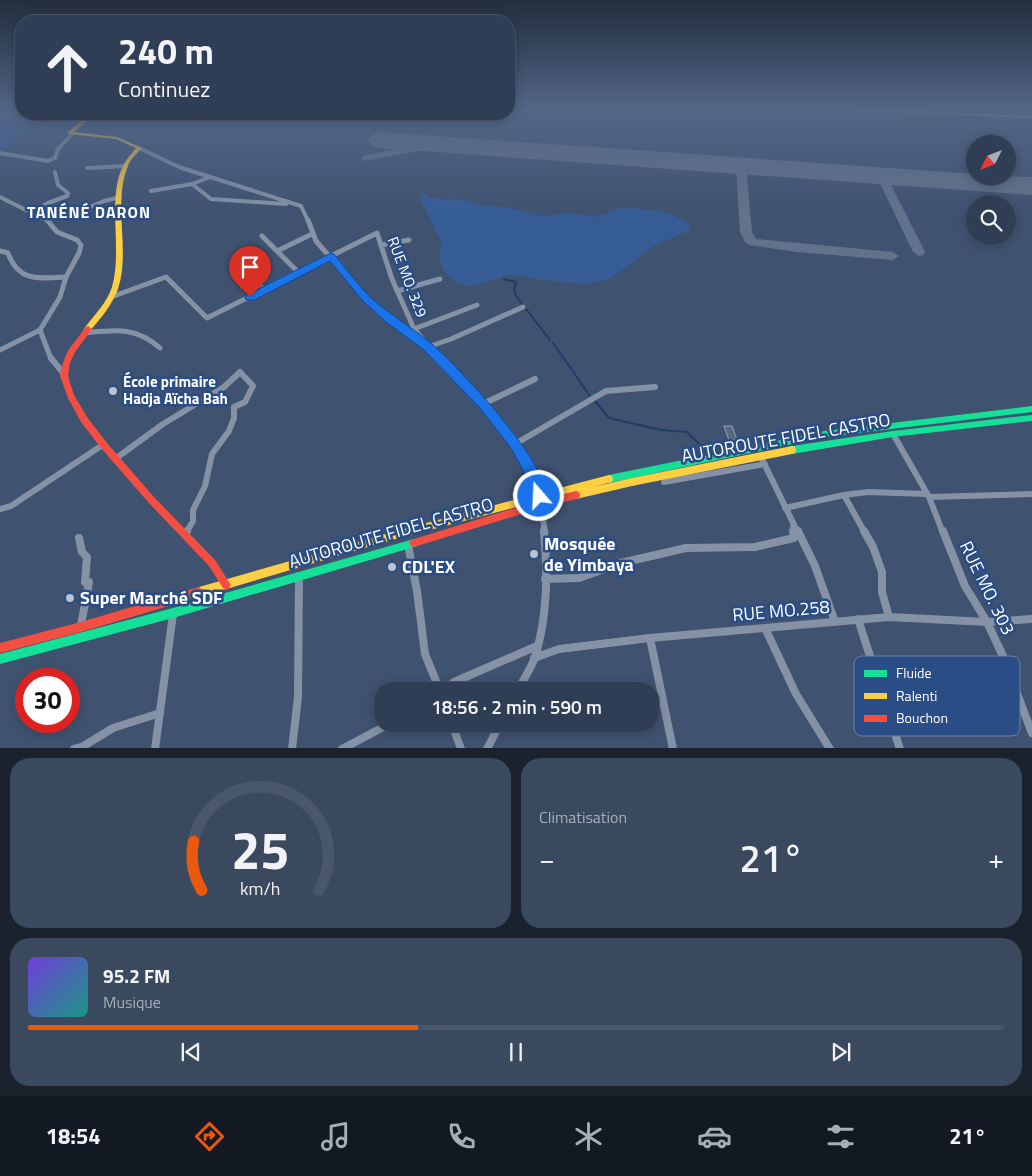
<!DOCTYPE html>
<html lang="fr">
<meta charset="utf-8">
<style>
body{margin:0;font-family:"Titillium Web",sans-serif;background:#3b495e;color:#f1f3f6;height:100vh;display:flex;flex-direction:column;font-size:19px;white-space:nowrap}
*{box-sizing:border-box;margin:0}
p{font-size:16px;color:#a7aeb8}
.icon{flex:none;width:28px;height:28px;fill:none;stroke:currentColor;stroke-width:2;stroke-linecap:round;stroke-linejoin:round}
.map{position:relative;height:748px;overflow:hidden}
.drawer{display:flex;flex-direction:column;gap:10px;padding:10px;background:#1a222e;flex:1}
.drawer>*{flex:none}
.hud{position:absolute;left:15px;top:15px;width:500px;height:105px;border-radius:20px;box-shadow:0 2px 12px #0003,0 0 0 1px #4a576b;background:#2f3e54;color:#f1f3f6;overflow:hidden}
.needle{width:32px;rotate:228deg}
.tools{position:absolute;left:966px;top:135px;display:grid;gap:10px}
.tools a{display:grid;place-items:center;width:50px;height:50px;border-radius:50%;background:#2f3e54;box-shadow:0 2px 12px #0003,0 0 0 1px #4a576b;font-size:25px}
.speed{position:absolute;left:15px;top:668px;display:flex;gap:10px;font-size:25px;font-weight:700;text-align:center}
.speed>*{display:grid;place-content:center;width:65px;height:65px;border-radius:50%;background:#2f3e54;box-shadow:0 2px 12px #0003,0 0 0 1px #4a576b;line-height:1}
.speed .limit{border:8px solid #d22;background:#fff;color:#111}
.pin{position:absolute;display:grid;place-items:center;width:42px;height:42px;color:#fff;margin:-51px -21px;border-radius:50% 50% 50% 0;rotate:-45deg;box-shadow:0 0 5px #0007}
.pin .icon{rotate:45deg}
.me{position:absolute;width:55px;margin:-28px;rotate:341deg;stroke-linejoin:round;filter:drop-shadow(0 0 4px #0008)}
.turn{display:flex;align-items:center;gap:18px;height:105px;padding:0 20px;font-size:22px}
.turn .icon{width:65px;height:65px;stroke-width:2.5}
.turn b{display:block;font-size:35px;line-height:42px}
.big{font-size:38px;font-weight:600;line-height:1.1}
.drawer .tile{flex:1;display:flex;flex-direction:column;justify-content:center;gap:8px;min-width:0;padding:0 18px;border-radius:20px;background:#3b495e}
.drawer .dial{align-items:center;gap:0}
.dial svg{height:130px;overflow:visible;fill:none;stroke:#4a576b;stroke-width:7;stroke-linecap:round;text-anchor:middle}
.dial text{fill:#f1f3f6;stroke:none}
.song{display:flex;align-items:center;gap:15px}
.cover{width:60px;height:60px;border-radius:8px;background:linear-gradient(135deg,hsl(260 70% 55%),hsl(170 70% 35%))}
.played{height:5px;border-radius:2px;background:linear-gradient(90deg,#ea580c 40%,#4a576b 40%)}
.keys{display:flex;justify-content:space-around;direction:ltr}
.heat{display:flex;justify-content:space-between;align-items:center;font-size:28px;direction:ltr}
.drawer .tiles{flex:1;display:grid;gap:10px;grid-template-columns:1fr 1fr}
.tile:last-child{grid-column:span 2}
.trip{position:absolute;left:374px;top:682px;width:285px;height:50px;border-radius:20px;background:#2f3e54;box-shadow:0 2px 12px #0003,0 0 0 1px #4a576b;font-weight:600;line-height:50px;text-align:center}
.tab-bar{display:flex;height:80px;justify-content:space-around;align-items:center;background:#131922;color:#a7aeb8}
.tab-bar .icon{width:35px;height:35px}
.tab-bar .on{color:#ea580c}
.tab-bar b{font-size:22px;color:#f1f3f6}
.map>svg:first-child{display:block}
</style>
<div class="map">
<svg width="1032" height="749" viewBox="0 0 1032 749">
<rect width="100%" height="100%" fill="#3f5270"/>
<!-- green -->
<path fill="#365c96" d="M 0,110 L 21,110 L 21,114 L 51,114 L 0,151 Z
M 424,193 L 430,198 L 465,200 L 481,206 L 506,207 L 545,216 L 569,213 L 597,217 L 617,209 L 635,208 L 664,212 L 686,221 L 691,230 C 679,235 665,240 653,247 C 636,258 619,277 599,282 C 586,285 551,282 537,279 C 530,278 522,275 515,275 C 491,274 465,301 445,272 C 438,262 439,255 442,244 L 419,196 Z"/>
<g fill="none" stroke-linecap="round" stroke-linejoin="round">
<!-- stream -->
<path stroke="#213b67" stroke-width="2" d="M 504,279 L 516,282 L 514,290 L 516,296 L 550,340
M 553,343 L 567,363
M 568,364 L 589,395
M 595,401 L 609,418 L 661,430 L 687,432 L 705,450"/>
<!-- taxiway -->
<path fill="#62728a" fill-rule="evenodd" d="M 441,141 L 446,144 L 445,146 L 365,161 L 360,158 L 365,155 Z
M 741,163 L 746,166 L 752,232 L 756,239 L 893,252 L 899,256 L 893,260 L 797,252 L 749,245 L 745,242 L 740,232 L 736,166 Z
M 881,172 L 886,175 L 925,252 L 923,255 L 919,256 L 913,252 L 876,175 Z"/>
<!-- runway -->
<path fill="#62728a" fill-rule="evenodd" d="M 380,132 L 975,174 L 975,176 L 1032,177 L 1032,195 L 380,148 L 371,145 L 367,140 L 371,135 Z"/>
</g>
<!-- building -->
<path fill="#586780" stroke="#99a3b4" d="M 724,426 L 732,426 L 737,440 L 729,440 Z"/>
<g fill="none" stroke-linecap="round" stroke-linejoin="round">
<!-- street-far3 -->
<path stroke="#8592a6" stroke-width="4" d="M 139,148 L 179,167 L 301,206 L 308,221
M 0,153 L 48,161 L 55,158 L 58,149 L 72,134
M 87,168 L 125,166
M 192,184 L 211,199 L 286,204
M 151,191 L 192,184 L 210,177
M 0,197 L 48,221
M 31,213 L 48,203 L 67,196 L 68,193 L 58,185 L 55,172
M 71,215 L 104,201 L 120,197"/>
<!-- street-far2 -->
<path stroke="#8592a6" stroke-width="5" d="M 47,220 L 57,232 L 77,240 L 81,245 L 79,253 L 66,277 L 60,297 L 40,330 L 51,359
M 308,220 L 316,241 L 367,300 L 390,320 L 428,347 L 451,339 L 523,307
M 262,236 L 299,273
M 381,245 L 409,240
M 0,251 L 8,253 C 19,283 39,278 66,277
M 277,251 L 312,234
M 235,257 L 264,290
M 397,291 L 440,279
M 111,297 L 166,277 L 207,318 L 377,233 L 392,279 L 414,329 L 440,359
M 414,329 L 477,305
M 84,333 C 115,330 135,326 160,348
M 0,350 L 40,330"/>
<!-- street-far1 -->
<path stroke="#8592a6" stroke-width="6" d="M 51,358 L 64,374
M 439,358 C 472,392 532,448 539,496
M 483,404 L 535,379
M 893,434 L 929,497 L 943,533
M 515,444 L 606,391 L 655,387
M 761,457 L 798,533
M 115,459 L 163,424 L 224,387 L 240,372 L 253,386 L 245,402 L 234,407 L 234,418 L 229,431 L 212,454 L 205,486 L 193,510 L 193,521 L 186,533
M 664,482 L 765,464
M 844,495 L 865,533
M 929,497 L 1032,494
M 541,504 L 545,533
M 785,508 L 844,495 L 868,492 L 927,494
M 0,509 L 11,506 L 104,444
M 793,525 L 794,533"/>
<!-- street -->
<path stroke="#8592a6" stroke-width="8" d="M 798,531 L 815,566 L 835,622
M 864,531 L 873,547 L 882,572 L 882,592 L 889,617
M 943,531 L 965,586 L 987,622 L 1002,654 L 1032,733
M 185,534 L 187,531
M 79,538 L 82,552 L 87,557 L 85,582 L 89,582 L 81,625
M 408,545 L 417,591 L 425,654 L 440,691
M 545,579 L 579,578 L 621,563 L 686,548 L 755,547 L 794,538 L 793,531
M 858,619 L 900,749
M 765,628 L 796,694 L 830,749
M 650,638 L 673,749
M 534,658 L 559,649 L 650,638 L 889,617 L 987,622 L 1032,619
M 443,691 L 454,682 L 537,646
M 517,691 C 523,680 531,669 535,657 C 547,618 548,572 544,531
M 452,724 L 461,749
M 74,749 L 82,747 L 113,728 L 160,713
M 155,749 L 173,614
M 292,749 L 298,697 L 299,576
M 342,749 L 389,724
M 487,749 L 500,724"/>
<!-- fast -->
<path fill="#16e098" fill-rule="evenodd" d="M 1032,406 L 1032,412 L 825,437 L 609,483 L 606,482 L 605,479 L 606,476 L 609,475 L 825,431 Z
M 1032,415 L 1032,421 L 893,437 L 792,454 L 789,453 L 788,450 L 789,447 L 792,446 L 893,431 Z
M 414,539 L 417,540 L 419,543 L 417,546 L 414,547 L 173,618 L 0,664 L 0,654 L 173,608 Z"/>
<!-- slow -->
<path fill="#ffcf43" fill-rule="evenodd" d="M 855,110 L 893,110 L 1032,116 L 1032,118 L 857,111 Z
M 90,114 L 95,114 L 74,132 L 117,137 L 142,148 C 137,154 130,159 128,166 C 112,205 131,249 118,289 C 112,305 101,318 90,331 L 88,332 L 84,329 C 94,315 107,303 112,287 C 123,249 106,196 124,164 C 127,158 132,153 136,148 L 116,139 L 68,134 L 68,132 Z
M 792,446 L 795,447 L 796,450 L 795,453 L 792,454 L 632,486 L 576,499 L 573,498 L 572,495 L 573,492 L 392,540 L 199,597 L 196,595 L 194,592 L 196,589 L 199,587 L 392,532 L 609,475 L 612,476 L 613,479 L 612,482 L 593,487 L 632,478 Z"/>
<!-- jam -->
<path fill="#f24e42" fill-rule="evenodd" d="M 88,326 L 92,329 L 75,352 L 70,363 L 68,376 L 74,395 L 87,417 L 107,443 L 154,497 L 215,560 L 229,582 L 231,585 L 229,588 L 226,590 L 223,588 L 209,566 L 148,502 L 101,448 L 81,422 L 68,398 L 60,376 L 61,370 L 65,357 L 69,349 L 86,327 Z
M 576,491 L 579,492 L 580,495 L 579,498 L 576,499 L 541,508 L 414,547 L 411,546 L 409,543 L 411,540 L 414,539 L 541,500 Z
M 199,587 L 202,589 L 204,592 L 202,595 L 199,597 L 81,632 L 0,653 L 0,643 L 81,622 Z"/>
</g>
<!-- sky -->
<linearGradient id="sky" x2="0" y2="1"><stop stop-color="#232d3e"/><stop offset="0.51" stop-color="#526686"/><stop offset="1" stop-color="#526686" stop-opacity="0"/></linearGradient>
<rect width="1032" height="215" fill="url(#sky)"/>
<!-- route -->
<path fill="#1a73e8" stroke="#114b97" d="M 331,253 L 334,254 C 346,269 358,285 371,298 C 390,315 412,327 432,344 C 455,364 557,470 544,500 L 539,502 L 534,500 L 531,484 L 511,448 L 479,407 L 424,350 L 386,322 L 364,302 L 330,261 L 254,300 L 246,300 L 245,297 L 246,295 Z"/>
<!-- markers -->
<g fill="#bcc2cd" stroke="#2a4d85" stroke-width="2">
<circle cx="113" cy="391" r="5"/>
<circle cx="534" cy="554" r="5"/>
<circle cx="392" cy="567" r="5"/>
<circle cx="70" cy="598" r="5"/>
</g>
<g text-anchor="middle" stroke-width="5" stroke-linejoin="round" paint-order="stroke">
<!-- street labels -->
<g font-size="15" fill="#fff" stroke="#2a4d85">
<text transform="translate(407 277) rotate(69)" y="5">RUE MO. 329</text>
</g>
<!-- poi labels -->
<g font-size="15" font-weight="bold" fill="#fff" stroke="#2a4d85" text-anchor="start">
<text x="123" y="387">École primaire<tspan x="123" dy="17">Hadja Aïcha Bah</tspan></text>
</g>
<!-- far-district labels -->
<g font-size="16" font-weight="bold" letter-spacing="1" fill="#fff" stroke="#2a4d85">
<text x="89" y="218">TANÉNÉ DARON</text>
</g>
<!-- near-street labels -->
<g font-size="18" fill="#fff" stroke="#2a4d85">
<text transform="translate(786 438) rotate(-10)" y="6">AUTOROUTE FIDEL CASTRO</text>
<text transform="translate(391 533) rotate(-16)" y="6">AUTOROUTE FIDEL CASTRO</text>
<text transform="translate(987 588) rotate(64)" y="6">RUE MO. 303</text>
<text transform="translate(781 611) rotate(-5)" y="6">RUE MO.258</text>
</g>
<!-- near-poi labels -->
<g font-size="18" font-weight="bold" fill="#fff" stroke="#2a4d85" text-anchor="start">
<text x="544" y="550">Mosquée<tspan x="544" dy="21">de Yimbaya</tspan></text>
<text x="402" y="573">CDL'EX</text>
<text x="80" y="604">Super Marché SDF</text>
</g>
</g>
<!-- legend -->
<rect x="854" y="656" width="166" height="80" rx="8" fill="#2a4d85" stroke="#6a82aa" stroke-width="1"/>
<rect x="864" y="670" width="23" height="7" fill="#16e098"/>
<rect x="864" y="693" width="23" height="6" fill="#ffcf43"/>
<rect x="864" y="715" width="23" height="7" fill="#f24e42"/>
<g font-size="14" fill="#fff">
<text x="896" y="678">Fluide</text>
<text x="896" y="701">Ralenti</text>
<text x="896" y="723">Bouchon</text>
</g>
</svg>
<div class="tools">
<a><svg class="needle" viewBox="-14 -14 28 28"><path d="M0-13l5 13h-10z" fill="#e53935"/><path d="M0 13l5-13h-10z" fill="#a7aeb8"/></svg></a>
<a><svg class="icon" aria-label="search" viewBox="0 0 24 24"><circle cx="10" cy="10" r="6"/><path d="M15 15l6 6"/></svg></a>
</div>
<div class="speed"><div class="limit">30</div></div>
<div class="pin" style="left:250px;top:297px;background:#d93025"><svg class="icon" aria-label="arrive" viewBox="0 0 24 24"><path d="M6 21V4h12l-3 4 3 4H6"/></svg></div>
<svg class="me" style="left:539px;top:496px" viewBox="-20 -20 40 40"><circle r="17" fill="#1a73e8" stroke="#fff" stroke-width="3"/><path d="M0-11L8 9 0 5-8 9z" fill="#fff"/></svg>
<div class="trip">18:56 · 2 min · 590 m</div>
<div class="hud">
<div class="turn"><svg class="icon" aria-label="ahead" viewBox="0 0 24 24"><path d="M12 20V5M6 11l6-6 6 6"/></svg><div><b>240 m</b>Continuez</div></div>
</div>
</div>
<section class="drawer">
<div class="tiles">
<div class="tile dial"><svg viewBox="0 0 100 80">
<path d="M14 69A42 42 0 1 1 86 69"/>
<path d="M14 69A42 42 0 0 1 9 39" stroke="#ea580c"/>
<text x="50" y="56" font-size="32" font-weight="700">25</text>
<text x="50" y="72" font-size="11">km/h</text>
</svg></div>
<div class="tile"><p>Climatisation</p>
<div class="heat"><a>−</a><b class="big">21°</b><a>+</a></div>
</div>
<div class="tile">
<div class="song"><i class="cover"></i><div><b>95.2 FM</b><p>Musique</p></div></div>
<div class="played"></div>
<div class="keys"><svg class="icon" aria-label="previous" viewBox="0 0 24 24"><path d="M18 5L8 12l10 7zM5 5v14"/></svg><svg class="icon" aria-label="pause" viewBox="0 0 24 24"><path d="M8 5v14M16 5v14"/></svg><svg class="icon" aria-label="next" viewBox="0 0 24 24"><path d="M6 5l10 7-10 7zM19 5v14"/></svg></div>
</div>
</div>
</section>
<nav class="tab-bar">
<b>18:54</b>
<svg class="icon on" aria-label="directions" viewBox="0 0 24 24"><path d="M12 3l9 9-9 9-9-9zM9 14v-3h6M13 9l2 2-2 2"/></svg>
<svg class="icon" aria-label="music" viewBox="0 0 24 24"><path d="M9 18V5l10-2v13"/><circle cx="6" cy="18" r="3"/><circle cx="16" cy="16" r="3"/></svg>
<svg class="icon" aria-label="phone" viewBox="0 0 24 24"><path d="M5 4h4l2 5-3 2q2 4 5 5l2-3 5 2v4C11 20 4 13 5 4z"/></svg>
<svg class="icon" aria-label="climate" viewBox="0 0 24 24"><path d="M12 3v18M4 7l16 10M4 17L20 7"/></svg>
<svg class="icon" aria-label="car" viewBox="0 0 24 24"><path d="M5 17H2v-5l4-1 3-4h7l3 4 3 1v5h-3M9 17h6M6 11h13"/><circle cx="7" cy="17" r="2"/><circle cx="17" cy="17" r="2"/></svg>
<svg class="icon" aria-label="filters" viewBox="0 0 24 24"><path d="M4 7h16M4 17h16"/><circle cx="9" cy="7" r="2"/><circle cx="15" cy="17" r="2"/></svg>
<b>21°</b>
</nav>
